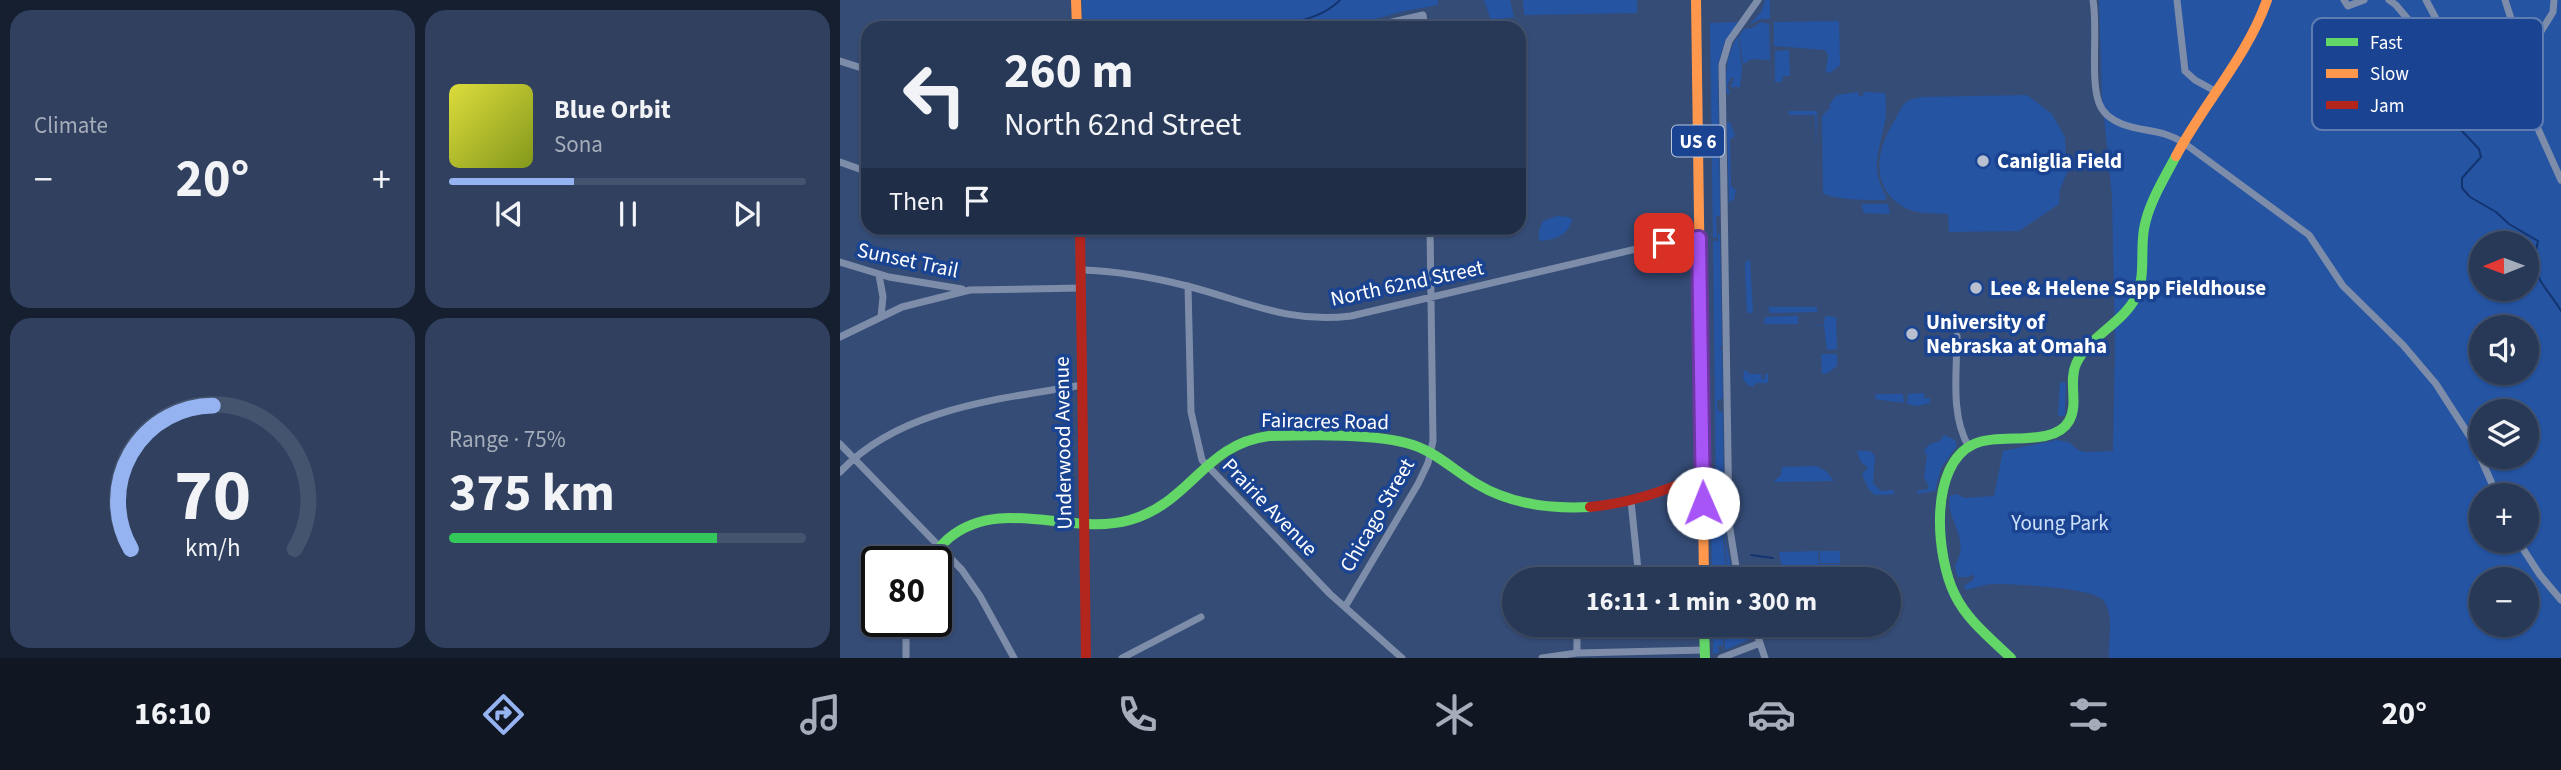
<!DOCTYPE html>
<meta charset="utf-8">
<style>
body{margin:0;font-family:"Source Sans 3",sans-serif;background:#30405e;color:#f1f3f6;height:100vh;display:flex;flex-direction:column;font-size:26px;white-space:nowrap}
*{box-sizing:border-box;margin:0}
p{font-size:23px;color:#a5acba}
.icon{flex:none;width:38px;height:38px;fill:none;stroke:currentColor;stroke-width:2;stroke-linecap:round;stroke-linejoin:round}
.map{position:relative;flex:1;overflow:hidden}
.drawer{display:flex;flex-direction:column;gap:10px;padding:10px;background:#161f30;width:840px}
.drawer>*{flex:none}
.guide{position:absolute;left:21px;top:21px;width:665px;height:214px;border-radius:21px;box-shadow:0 2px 5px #0004,0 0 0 2px #44536e;background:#283958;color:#f1f3f6;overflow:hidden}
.needle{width:46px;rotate:269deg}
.fabs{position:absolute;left:1629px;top:231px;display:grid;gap:14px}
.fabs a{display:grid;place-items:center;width:70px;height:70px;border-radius:50%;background:#283958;box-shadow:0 2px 5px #0004,0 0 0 2px #44536e;font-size:35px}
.speed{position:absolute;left:21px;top:546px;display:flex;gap:14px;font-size:35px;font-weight:700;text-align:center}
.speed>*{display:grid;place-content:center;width:91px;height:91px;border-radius:50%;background:#283958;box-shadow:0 2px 5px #0004,0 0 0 2px #44536e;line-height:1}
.speed .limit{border:4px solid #111;border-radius:10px;background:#fff;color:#111}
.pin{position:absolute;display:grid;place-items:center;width:60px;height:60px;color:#fff;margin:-30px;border-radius:14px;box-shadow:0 4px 10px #0006}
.me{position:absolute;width:77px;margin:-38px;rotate:359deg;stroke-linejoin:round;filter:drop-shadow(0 0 5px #0008)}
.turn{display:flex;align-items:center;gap:24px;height:147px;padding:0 28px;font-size:32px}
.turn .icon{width:91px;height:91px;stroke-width:2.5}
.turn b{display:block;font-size:49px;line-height:60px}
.then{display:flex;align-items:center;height:66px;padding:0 28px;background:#0003;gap:14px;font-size:26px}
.big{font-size:52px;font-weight:700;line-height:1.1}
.drawer .tile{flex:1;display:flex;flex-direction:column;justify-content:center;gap:10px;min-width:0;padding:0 24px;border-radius:21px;background:#30405e}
.drawer .dial{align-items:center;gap:0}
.dial svg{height:182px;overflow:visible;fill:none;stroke:#44536e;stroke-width:7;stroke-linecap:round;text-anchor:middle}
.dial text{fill:#f1f3f6;stroke:none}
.song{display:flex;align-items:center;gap:21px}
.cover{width:84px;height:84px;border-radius:10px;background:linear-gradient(135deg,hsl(60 70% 55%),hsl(70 70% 35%))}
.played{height:7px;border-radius:4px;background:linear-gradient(90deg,#95b2f1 35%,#44536e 35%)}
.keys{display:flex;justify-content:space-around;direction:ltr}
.heat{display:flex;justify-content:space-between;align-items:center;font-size:38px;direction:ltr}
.charge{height:10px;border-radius:5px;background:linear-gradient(90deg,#34c759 75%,#44536e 0)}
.drawer .tiles{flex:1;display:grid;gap:10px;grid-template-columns:repeat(2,1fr)}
.trip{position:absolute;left:662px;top:567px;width:399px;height:70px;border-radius:35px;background:#283958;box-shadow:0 2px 5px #0004,0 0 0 2px #44536e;font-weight:700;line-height:70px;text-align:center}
.menu{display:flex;height:112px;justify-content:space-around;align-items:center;background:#101723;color:#a5acba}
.menu .icon{width:49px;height:49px}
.menu .current{color:#95b2f1}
.menu b{font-size:32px;color:#f1f3f6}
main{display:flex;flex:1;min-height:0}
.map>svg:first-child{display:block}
</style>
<main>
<section class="drawer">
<div class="tiles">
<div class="tile"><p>Climate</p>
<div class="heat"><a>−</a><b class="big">20°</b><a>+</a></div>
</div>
<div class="tile">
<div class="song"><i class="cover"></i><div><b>Blue Orbit</b><p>Sona</p></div></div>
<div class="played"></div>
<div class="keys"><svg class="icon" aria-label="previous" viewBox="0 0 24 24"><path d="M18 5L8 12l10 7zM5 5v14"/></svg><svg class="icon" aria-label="pause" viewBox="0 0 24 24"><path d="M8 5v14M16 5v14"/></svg><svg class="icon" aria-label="next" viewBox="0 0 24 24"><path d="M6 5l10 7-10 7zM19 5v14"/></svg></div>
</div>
<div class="tile dial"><svg viewBox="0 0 100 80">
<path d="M14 69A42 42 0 1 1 86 69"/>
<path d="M14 69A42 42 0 0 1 50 6" stroke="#95b2f1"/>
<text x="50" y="56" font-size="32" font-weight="700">70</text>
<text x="50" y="72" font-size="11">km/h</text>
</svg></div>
<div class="tile"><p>Range · 75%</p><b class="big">375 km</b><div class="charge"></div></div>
</div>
</section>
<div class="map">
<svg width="1721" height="658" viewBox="0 0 1721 658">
<rect width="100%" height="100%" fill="#354c76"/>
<!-- green -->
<path fill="#2554a3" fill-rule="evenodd" d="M 242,0 L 598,0 L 598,5 L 565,11 L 501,28 L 243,28 Z
M 644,0 L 670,0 L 674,17 L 651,20 Z
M 683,0 L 797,0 L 797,13 L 684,15 Z
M 925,0 L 930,0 L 930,19 L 920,19 L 909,25 L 921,12 Z
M 1259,0 L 1721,0 L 1721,658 L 1269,658 C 1268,640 1275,615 1263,600 C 1254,588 1170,583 1152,584 C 1143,585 1135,588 1126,590 L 1124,586 L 1134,579 L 1134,574 L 1128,577 L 1117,577 L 1115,565 C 1132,539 1105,520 1110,496 L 1116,494 L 1125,498 L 1154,496 L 1163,451 L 1217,440 L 1229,442 L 1238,450 L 1245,452 L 1273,451 L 1275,342 L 1272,196 L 1262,97 ZM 1642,243 L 1687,243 L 1687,289 L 1642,289 ZM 1642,327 L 1687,327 L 1687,373 L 1642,373 ZM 1642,411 L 1687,411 L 1687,457 L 1642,457 ZM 1642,495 L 1687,495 L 1687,541 L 1642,541 ZM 1642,579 L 1687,579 L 1687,625 L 1642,625 Z
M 999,21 L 1000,65 L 990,73 L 986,72 L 988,55 L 985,50 L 934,46 L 934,22 Z
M 898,22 L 884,44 L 878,65 L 880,216 L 876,216 L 877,238 L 873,238 L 870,23 Z
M 921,22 L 929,24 L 930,60 L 912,59 L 903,64 L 899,36 L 904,29 L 912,28 Z
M 898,36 L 902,68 L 900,87 L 890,87 L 894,79 L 891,77 L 887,87 L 890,92 L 888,95 L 886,92 C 886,70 886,55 898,36 Z
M 949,50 L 950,76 L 943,76 L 942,82 L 935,82 L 935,51 Z
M 1018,92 L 1019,96 L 1023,96 L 1023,92 L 1045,93 C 1046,104 1047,115 1044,126 C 1038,155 1030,170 1047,198 L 1044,200 C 1030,200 993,200 983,193 L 982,116 L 991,107 L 989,105 L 997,95 Z
M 1187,95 L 1212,114 L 1225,137 L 1227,173 L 1220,189 L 1219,204 L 1179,231 L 1109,232 L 1108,214 C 1095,213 1076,215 1062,206 C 1029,186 1037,147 1055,120 C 1058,115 1062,105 1066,102 C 1070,99 1078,98 1082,97 Z
M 948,111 L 977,111 L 976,148 L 975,115 L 949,115 Z
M 889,122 L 891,124 L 895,136 L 890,139 L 891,186 L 896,190 L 894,199 L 889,203 L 887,123 Z
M 1021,204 L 1048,204 L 1050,214 L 1024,213 Z
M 717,216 L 728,217 L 732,219 C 729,236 713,240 699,241 L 699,231 L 703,221 Z
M 878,233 L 880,234 L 882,346 L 880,347 L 882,351 L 883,399 L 877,400 L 878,411 L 883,412 L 884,503 L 876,503 L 873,241 L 878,241 Z
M 910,259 L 913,313 L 907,313 L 905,263 Z
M 928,307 L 977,307 L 977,312 L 930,313 Z
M 985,316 L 996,317 L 997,349 L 987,350 L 984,326 L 971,326 L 984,325 Z
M 925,317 L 958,316 L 958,324 L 924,324 Z
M 981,354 L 997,354 L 997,366 L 986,374 L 982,374 Z
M 904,371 L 908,371 L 908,374 L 921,374 L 922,380 L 925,379 L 925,374 L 928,374 L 928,383 L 916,383 L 913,387 L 908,385 L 903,380 Z
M 1220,382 L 1226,383 L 1225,416 L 1218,416 Z
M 1084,393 L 1084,398 L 1090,398 L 1090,403 L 1078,406 L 1067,404 L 1068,394 Z
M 1036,394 L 1063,394 L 1064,403 L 1035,399 Z
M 1104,435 L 1115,440 L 1117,446 L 1101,468 L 1095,491 L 1076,494 L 1079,490 L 1086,490 L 1089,487 L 1084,477 L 1087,456 L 1084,450 L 1090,444 L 1100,441 Z
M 1017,451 L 1030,451 L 1035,456 L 1033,483 L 1041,491 L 1053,490 L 1055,494 L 1035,495 L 1029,490 L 1022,474 L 1028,468 L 1021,462 Z
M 976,466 L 986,471 L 994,481 L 933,482 L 941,475 L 942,467 Z
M 876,505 L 884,505 L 886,543 L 894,579 L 888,579 L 884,529 L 877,516 Z
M 875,515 L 882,529 L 887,579 L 872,579 L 871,517 L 872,519 Z
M 978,551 L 979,564 L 1000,564 C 993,575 982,579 969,579 L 969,574 L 952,573 L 952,579 L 944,579 L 939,552 Z
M 980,551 L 1000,551 L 1000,563 L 980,563 Z
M 873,625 L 882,625 L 883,645 L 878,646 L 879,653 L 873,654 Z
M 884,625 L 909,625 L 913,638 L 885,650 Z"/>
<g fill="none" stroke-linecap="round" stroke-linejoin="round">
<!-- stream -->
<path stroke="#143470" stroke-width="2" d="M 429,28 C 455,21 480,20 500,0
M 1544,37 L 1566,64 L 1571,85 L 1586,120 L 1621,130 L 1639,149 L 1641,157 L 1622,178 L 1622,188 L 1630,197 L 1656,212 L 1669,224 L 1698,241 C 1697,247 1695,253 1694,259 C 1693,278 1713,296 1721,311
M 911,555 L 933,558"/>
<!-- street -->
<path stroke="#7d8da9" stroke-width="7" d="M 1253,0 C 1258,29 1250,79 1259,103 C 1263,114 1272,120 1282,124 C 1306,133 1320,128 1344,143 L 1469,235 L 1503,286 L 1563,345 L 1596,384 L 1634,443 L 1657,495
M 1337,0 L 1345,71 L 1355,80 L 1375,91
M 1504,0 L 1508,6 L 1524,0
M 1549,0 L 1556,5 L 1607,66 L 1619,72 L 1677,82
M 1586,0 L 1608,41 L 1601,60
M 1665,0 L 1684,59
M 1714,0 L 1713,12 L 1684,59 L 1677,82 L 1721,180
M 526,28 L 583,15 L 585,28
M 0,61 L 28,70
M 0,162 L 28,172
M 0,262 L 49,277 L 122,289
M 241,270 C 277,271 312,277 347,286 C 406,301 448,324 511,316 L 843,238 L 859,238
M 39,275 L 43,297 L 41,316
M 348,286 L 351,412 L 362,460 L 490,594 L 562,658
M 1117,336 C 1117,371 1110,416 1129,447
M 0,337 L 62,307 L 130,290 L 241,288
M 0,444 L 122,570 L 140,596 L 174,658
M 0,472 C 60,408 160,399 242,385
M 791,501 L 799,579
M 1678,541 L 1700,575 L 1721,600
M 898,579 L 889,523 L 882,65 L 889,41 L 918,0
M 505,607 L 578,484 L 588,463 L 593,441 L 590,228
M 737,625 L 737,653
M 914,625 L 925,658
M 66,658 L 66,621
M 282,658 L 361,617
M 702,658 L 737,653 L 864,650
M 881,658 L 920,643"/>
<!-- fast -->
<path stroke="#63d668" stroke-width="10" d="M 87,562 C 94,554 101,545 109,538 C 161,495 231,537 290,520 C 352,502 364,444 429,436 C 467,435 539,433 573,445 C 597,453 615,471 637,484 C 670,504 712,509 750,507
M 864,625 L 865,658
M 1171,658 C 1151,639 1127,620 1115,595 C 1096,557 1088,465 1134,444 C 1160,432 1214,448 1229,421 C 1239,404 1228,382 1236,364 C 1249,336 1282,324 1296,297 C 1306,276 1300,252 1304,229 C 1308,204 1324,179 1336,156"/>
<!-- slow -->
<path stroke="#ff974d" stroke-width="10" d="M 236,0 L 237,28
M 856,0 L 864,579
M 1336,156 C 1364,103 1407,57 1427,0"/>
<!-- jam -->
<path stroke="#b3261e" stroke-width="10" d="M 240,228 L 246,658
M 750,507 C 791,503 825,491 862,475"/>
</g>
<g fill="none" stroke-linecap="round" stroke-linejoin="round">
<!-- route casing -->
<g stroke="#6d37a1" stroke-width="18">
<path id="route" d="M 824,243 L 859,238 L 863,503"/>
</g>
<!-- route -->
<use href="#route" stroke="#a855f7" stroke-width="12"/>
</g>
<!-- markers -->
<g fill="#b8c0cf" stroke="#1a4491" stroke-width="2.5">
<circle cx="1143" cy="161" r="7"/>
<circle cx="1136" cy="288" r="7"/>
<circle cx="1072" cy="334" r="7"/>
</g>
<g text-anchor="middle" stroke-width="7" stroke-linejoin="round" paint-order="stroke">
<!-- shield labels -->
<rect fill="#1a4491" stroke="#bac7de" stroke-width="2" x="832" y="125.5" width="52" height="31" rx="5"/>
<g font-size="19" font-weight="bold" fill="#fff">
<text x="858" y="148">US 6</text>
</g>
<!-- poi labels -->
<g font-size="21" font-weight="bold" fill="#fff" stroke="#1a4491" text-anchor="start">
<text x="1157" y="168">Caniglia Field</text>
<text x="1150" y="295">Lee &amp; Helene Sapp Fieldhouse</text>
<text x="1086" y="329">University of<tspan x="1086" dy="24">Nebraska at Omaha</tspan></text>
</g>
<!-- street labels -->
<g font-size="21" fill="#fff" stroke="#1a4491">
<text transform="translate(68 260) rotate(12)" y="7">Sunset Trail</text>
<text transform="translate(567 283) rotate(-12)" y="7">North 62nd Street</text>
<text transform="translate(485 421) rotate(1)" y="7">Fairacres Road</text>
<text transform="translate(223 443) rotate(-91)" y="7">Underwood Avenue</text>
<text transform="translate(430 507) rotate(46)" y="7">Prairie Avenue</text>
<text transform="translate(537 515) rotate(-60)" y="7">Chicago Street</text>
</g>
<!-- park labels -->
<g font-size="21" fill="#cfe0fa" stroke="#1a4491">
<text x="1220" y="530">Young Park</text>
</g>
</g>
<!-- legend -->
<rect x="1472" y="18" width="231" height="112" rx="10" fill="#1a4491" stroke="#5f7cb2" stroke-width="2"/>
<rect x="1486" y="38" width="32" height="8" fill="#63d668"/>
<rect x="1486" y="69" width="32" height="9" fill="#ff974d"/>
<rect x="1486" y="101" width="32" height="8" fill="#b3261e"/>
<g font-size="19" fill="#fff">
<text x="1530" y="49">Fast</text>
<text x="1530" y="80">Slow</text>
<text x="1530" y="112">Jam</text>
</g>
</svg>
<div class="fabs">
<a><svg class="needle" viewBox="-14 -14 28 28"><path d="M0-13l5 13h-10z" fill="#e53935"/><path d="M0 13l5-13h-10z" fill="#a5acba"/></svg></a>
<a><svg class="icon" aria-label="sound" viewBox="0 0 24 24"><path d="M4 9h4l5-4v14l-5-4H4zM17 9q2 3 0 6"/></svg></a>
<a><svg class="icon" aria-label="layers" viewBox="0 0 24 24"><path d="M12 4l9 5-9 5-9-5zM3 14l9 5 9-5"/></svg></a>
<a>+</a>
<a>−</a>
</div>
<div class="speed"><div class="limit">80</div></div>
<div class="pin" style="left:824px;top:243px;background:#d93025"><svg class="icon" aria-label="arrive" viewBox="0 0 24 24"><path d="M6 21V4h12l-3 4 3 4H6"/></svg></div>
<svg class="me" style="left:863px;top:503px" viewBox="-20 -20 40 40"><circle r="19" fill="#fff"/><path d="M0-13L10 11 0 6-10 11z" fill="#a855f7"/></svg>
<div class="trip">16:11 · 1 min · 300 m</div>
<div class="guide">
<div class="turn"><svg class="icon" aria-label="left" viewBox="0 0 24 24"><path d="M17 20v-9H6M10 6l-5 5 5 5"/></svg><div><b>260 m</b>North 62nd Street</div></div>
<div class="then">Then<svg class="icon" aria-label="arrive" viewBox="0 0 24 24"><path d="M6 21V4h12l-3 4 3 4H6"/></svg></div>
</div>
</div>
</main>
<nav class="menu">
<b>16:10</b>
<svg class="icon current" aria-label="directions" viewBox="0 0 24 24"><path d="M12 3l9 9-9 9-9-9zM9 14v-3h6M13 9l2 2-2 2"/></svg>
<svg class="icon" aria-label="music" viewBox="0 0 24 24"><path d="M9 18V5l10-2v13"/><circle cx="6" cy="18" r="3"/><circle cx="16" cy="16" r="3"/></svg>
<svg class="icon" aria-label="phone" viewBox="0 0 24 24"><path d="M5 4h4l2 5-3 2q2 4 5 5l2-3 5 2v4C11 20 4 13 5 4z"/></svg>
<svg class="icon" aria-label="climate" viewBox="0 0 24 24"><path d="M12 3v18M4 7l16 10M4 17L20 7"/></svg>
<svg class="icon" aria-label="car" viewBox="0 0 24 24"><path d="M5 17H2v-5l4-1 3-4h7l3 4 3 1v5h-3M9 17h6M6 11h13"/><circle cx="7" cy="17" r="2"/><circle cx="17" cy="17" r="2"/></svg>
<svg class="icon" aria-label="filters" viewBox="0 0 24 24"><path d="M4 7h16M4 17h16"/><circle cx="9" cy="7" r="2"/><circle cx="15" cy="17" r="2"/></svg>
<b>20°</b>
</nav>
